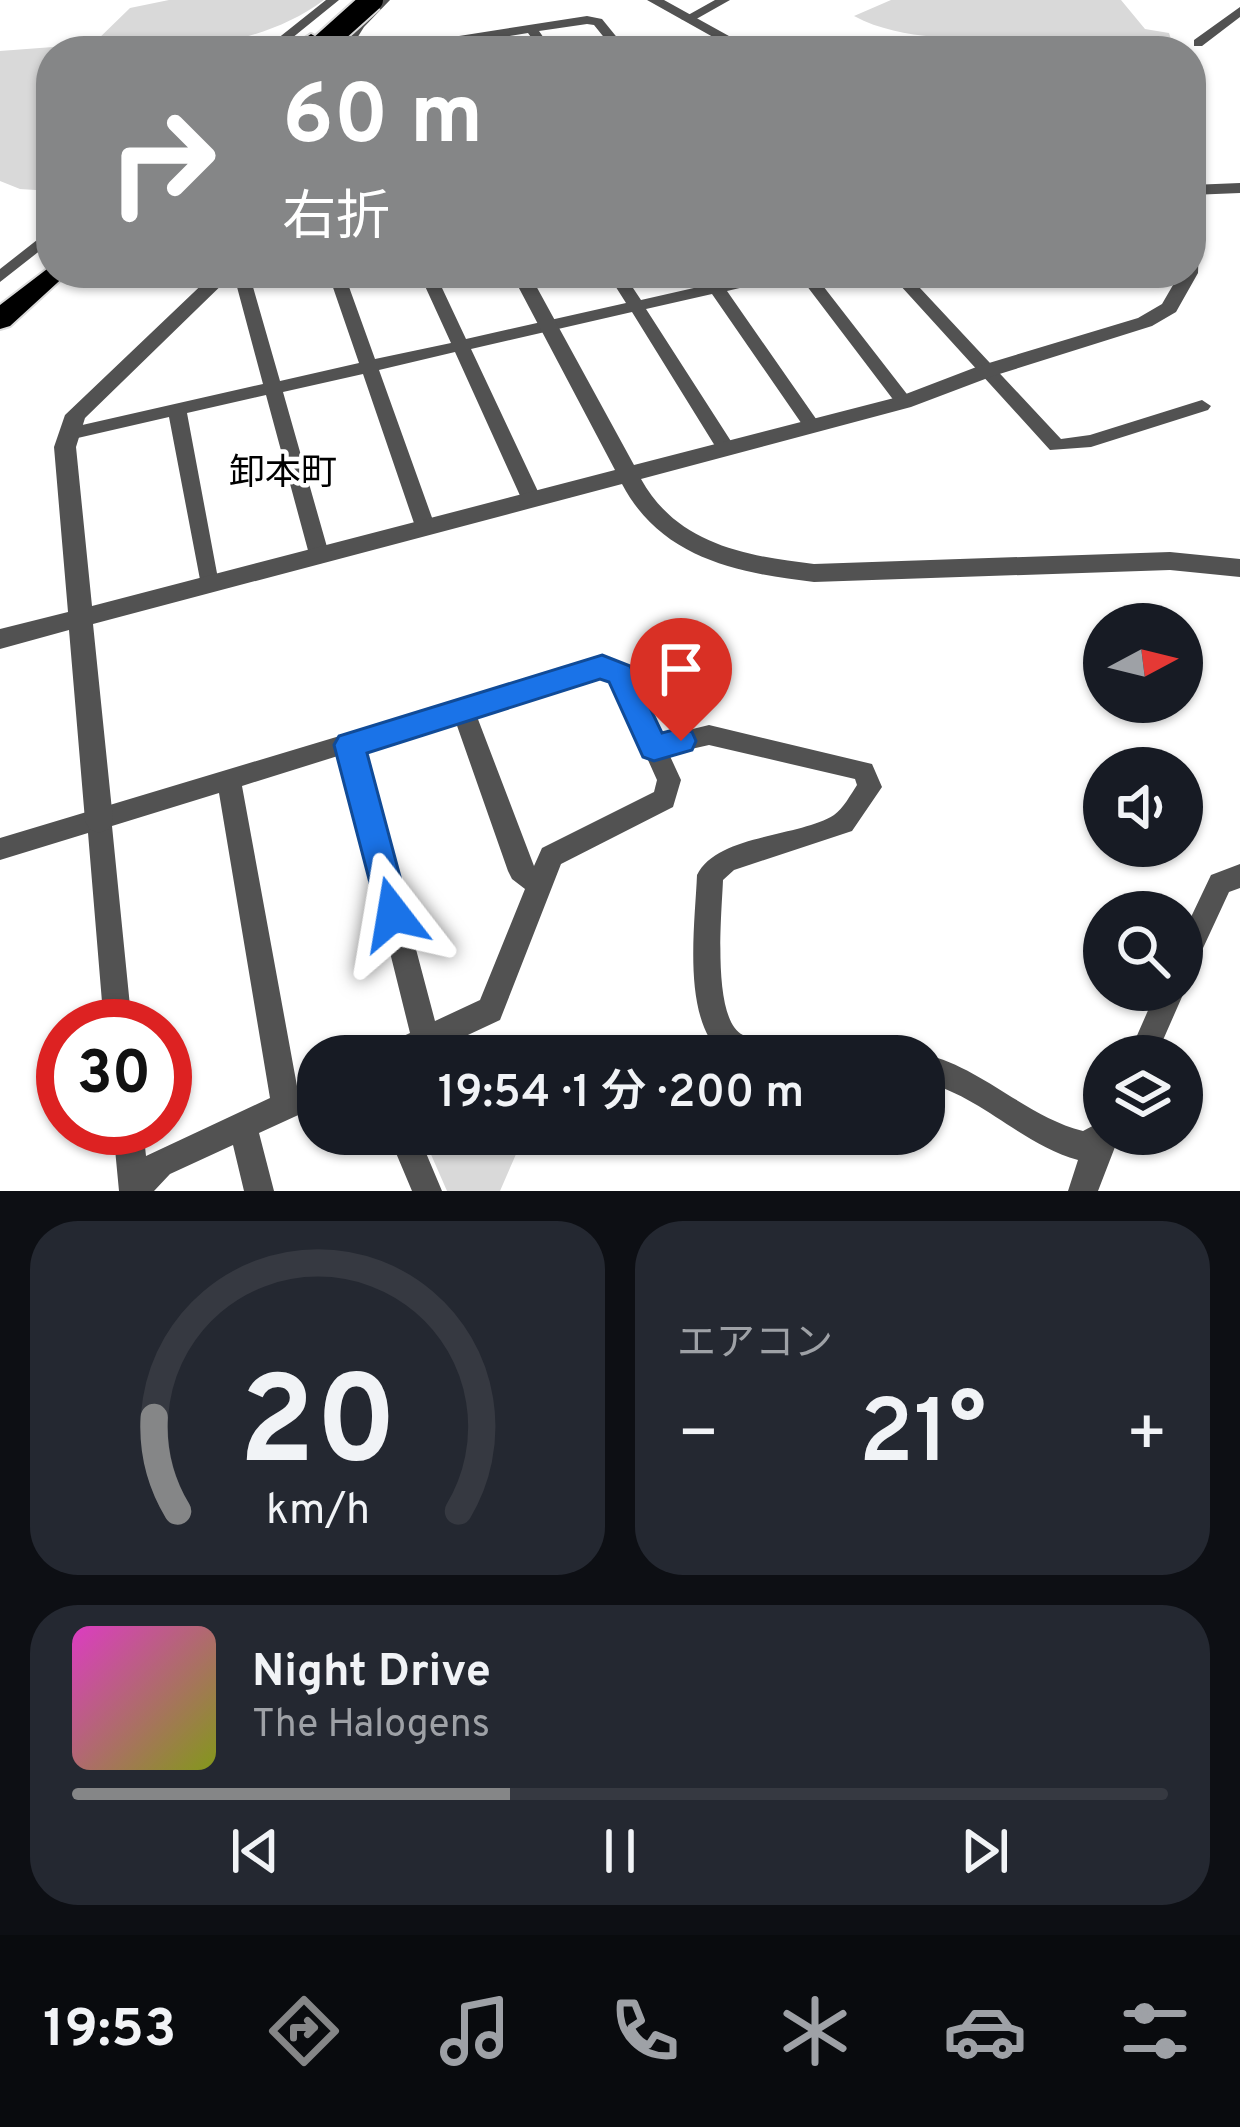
<!DOCTYPE html>
<html lang="ja">
<meta charset="utf-8">
<style>
body{margin:0;font-family:Overpass,"Noto Sans JP",sans-serif;background:#242831;color:#f1f3f6;height:100vh;display:flex;flex-direction:column;font-size:45px;white-space:nowrap}
*{box-sizing:border-box;margin:0}
p{font-size:39px;color:#9ea1a6}
.icon{flex:none;width:66px;height:66px;fill:none;stroke:currentColor;stroke-width:2;stroke-linecap:round;stroke-linejoin:round}
.map{position:relative;height:1191px;overflow:hidden}
.drawer{display:flex;flex-direction:column;gap:30px;padding:30px;background:#0d0f14;flex:1}
.drawer>*{flex:none}
.guide{position:absolute;left:36px;top:36px;width:1170px;height:252px;border-radius:48px;box-shadow:0 3px 9px #0004;background:#858687;color:#fff;overflow:hidden}
.needle{width:78px;rotate:83deg}
.controls{position:absolute;left:1083px;top:603px;display:grid;gap:24px}
.controls a{display:grid;place-items:center;width:120px;height:120px;border-radius:50%;background:#171b24;box-shadow:0 3px 9px #0004;font-size:60px}
.speed{position:absolute;left:36px;top:999px;display:flex;gap:24px;font-size:60px;font-weight:700;text-align:center}
.speed>*{display:grid;place-content:center;width:156px;height:156px;border-radius:50%;background:#171b24;box-shadow:0 3px 9px #0004;line-height:1}
.speed .limit{border:18px solid #d22;background:#fff;color:#111}
.pin{position:absolute;display:grid;place-items:center;width:102px;height:102px;color:#fff;margin:-123px -51px;border-radius:50% 50% 50% 0;rotate:-45deg;box-shadow:0 0 12px #0007}
.pin .icon{rotate:45deg}
.me{position:absolute;width:132px;margin:-66px;rotate:346deg;stroke-linejoin:round;filter:drop-shadow(0 0 9px #0008)}
.turn{display:flex;align-items:center;gap:42px;height:252px;padding:0 48px;font-size:54px}
.turn .icon{width:156px;height:156px;stroke-width:2.5}
.turn b{display:block;font-size:84px;line-height:102px}
.big{font-size:90px;font-weight:600;line-height:1.1}
.drawer .tile{flex:1;display:flex;flex-direction:column;justify-content:center;gap:18px;min-width:0;padding:0 42px;border-radius:48px;background:#242831}
.drawer .dial{align-items:center;gap:0}
.dial svg{height:312px;overflow:visible;fill:none;stroke:#363941;stroke-width:7;stroke-linecap:round;text-anchor:middle}
.dial text{fill:#f1f3f6;stroke:none}
.song{display:flex;align-items:center;gap:36px}
.cover{width:144px;height:144px;border-radius:18px;background:linear-gradient(135deg,hsl(310 70% 55%),hsl(70 70% 35%))}
.played{height:12px;border-radius:6px;background:linear-gradient(90deg,#858687 40%,#363941 40%)}
.keys{display:flex;justify-content:space-around;direction:ltr}
.heat{display:flex;justify-content:space-between;align-items:center;font-size:66px;direction:ltr}
.drawer .tiles{flex:1;display:grid;gap:30px;grid-template-columns:1fr 1fr}
.tile:last-child{grid-column:span 2}
.trip{position:absolute;left:297px;top:1035px;width:648px;height:120px;border-radius:48px;background:#171b24;box-shadow:0 3px 9px #0004;font-weight:600;line-height:120px;text-align:center}
.dock{display:flex;height:192px;justify-content:space-around;align-items:center;background:#090b0e;color:#9ea1a6}
.dock .icon{width:84px;height:84px}
.dock .active{color:#858687}
.dock b{font-size:54px;color:#f1f3f6}
.map>svg:first-child{display:block}
</style>
<div class="map">
<svg width="1240" height="1191" viewBox="0 0 1240 1191">
<rect width="100%" height="100%" fill="#fff"/>
<!-- green -->
<path fill="#d9d9d9" d="M 169,0 L 324,0 C 247,57 142,51 51,51 L 51,191 L 20,189 L 0,181 L 0,51 L 93,44 L 130,8 Z
M 891,0 L 1121,0 L 1145,29 L 1169,33 L 1175,51 L 1022,51 C 966,33 906,44 854,16 Z
M 422,1134 L 532,1134 L 520,1145 L 500,1191 L 447,1191 Z"/>
<g fill="none" stroke-linecap="round" stroke-linejoin="round">
<!-- motorway casing -->
<g stroke="#dbdbdb" stroke-width="4">
<path id="motorway" d="M 311,34 L 322,40 L 310,51 L 286,51 Z
M 51,266 L 51,273 L 68,273 L 10,326 L 0,329 L 0,305 Z"/>
</g>
<!-- minor -->
<path fill="#525252" fill-rule="evenodd" d="M 326,0 L 339,0 L 276,51 L 262,51 Z
M 715,0 L 730,0 L 691,22 L 681,19 Z
M 1240,7 L 1240,17 L 1202,46 L 1194,46 L 1194,40 Z
M 587,16 L 602,19 L 628,51 L 615,51 L 594,25 L 587,24 L 539,31 L 553,51 L 541,51 L 528,33 L 413,51 L 383,51 L 389,47 Z
M 51,229 L 51,242 L 0,282 L 0,269 Z
M 328,273 L 344,273 L 375,359 L 451,343 L 419,273 L 435,273 L 466,339 L 626,303 L 607,273 L 623,273 L 641,300 L 707,285 L 698,273 L 714,273 L 721,282 L 763,273 L 792,273 L 790,276 L 727,291 L 821,426 L 812,432 L 806,430 L 712,294 L 646,309 L 736,449 L 727,455 L 720,454 L 632,312 L 471,349 L 542,500 L 532,507 L 522,500 L 455,352 L 379,370 L 435,526 L 425,533 L 415,526 L 363,374 L 283,392 L 329,554 L 319,562 L 309,554 L 266,395 L 187,413 L 219,584 L 216,590 L 202,590 L 169,417 L 69,440 L 60,434 L 69,428 L 263,384 L 237,287 L 245,282 L 253,287 L 280,381 L 359,363 Z
M 797,273 L 813,273 L 910,398 L 913,402 L 910,406 L 898,406 Z
M 889,273 L 906,273 L 1061,439 L 1090,435 L 1202,400 L 1211,406 L 1208,410 L 1091,447 L 1050,450 Z
M 602,657 L 628,668 L 660,737 L 709,725 L 872,764 L 882,787 L 852,831 L 734,870 L 723,880 C 722,911 711,1020 743,1035 C 764,1045 796,1040 819,1042 L 829,1046 L 833,1056 L 724,1056 C 681,1020 695,926 697,875 C 717,834 800,837 834,815 C 843,809 851,794 857,785 L 855,779 L 709,745 L 669,754 L 681,780 L 673,807 L 561,864 L 500,1020 L 423,1056 L 378,1056 L 382,1046 L 410,1033 L 341,755 L 242,786 L 297,1086 L 318,1077 L 318,1106 L 259,1133 L 274,1191 L 244,1191 L 233,1145 L 170,1174 L 154,1191 L 119,1191 L 113,1128 L 143,1128 L 146,1156 L 270,1098 L 219,793 L 112,826 L 132,1026 L 104,1026 L 88,833 L 0,860 L 0,838 ZM 601,675 L 612,680 L 657,780 L 654,792 L 542,848 L 534,866 L 476,714 ZM 455,720 L 508,871 L 512,879 L 525,889 L 480,1000 L 435,1021 L 363,749 Z
M 1240,864 L 1240,888 L 1229,892 L 1191,974 L 1182,978 L 1182,936 L 1211,875 Z
M 1182,984 L 1185,990 L 1156,1056 L 1128,1056 L 1157,990 L 1182,990 Z
M 924,1054 C 983,1068 1025,1116 1083,1131 L 1104,1120 L 1104,1134 L 1120,1134 L 1098,1191 L 1068,1191 L 1078,1160 C 1021,1144 981,1096 924,1082 L 924,1056 L 919,1056 Z
M 388,1134 L 418,1134 L 442,1191 L 412,1191 Z"/>
<!-- tertiary -->
<path fill="#525252" fill-rule="evenodd" d="M 375,0 L 390,0 L 364,27 L 349,51 L 335,51 L 353,22 Z
M 647,0 L 664,0 L 756,51 L 738,51 Z
M 399,46 L 407,51 L 393,51 Z
M 1240,183 L 1240,193 L 1191,195 L 1191,185 Z
M 1191,212 L 1200,217 L 1198,273 L 1176,312 L 1152,326 L 993,376 L 911,407 L 641,479 C 677,544 745,556 814,564 L 1170,552 L 1240,559 L 1240,577 L 1170,570 L 814,582 C 737,573 661,558 622,484 L 93,624 L 113,820 L 109,829 L 99,833 L 89,829 L 85,820 L 69,630 L 0,649 L 0,629 L 68,612 L 54,447 L 65,415 L 214,273 L 234,273 L 85,418 L 76,447 L 92,606 L 615,470 L 511,273 L 529,273 L 634,465 L 898,397 L 979,366 L 1138,318 L 1162,304 L 1180,273 L 1191,273 Z"/>
<!-- motorway -->
<use href="#motorway" fill="#000" fill-rule="evenodd"/>
<!-- motorway-bridge casing -->
<g stroke="#dbdbdb" stroke-width="26" stroke-linecap="butt">
<path id="motorway-bridge" d="M 323,44 L 372,0"/>
</g>
<!-- motorway-bridge -->
<use href="#motorway-bridge" stroke="#000" stroke-width="22"/>
</g>
<!-- route -->
<path fill="#1a73e8" stroke="#114b97" stroke-width="3" d="M 602,655 L 630,666 L 662,733 L 681,728 L 692,732 L 696,741 L 692,750 L 654,761 L 643,757 L 609,682 L 600,679 L 367,753 L 410,914 L 405,925 L 393,930 L 381,925 L 334,745 L 339,736 Z"/>
<g text-anchor="middle" stroke-width="9" stroke-linejoin="round" paint-order="stroke">
<!-- quarter labels -->
<g font-size="36" fill="#000" stroke="#fff">
<text x="283" y="484">卸本町</text>
</g>
</g>
</svg>
<div class="controls">
<a><svg class="needle" viewBox="-14 -14 28 28"><path d="M0-13l5 13h-10z" fill="#e53935"/><path d="M0 13l5-13h-10z" fill="#9ea1a6"/></svg></a>
<a><svg class="icon" aria-label="sound" viewBox="0 0 24 24"><path d="M4 9h4l5-4v14l-5-4H4zM17 9q2 3 0 6"/></svg></a>
<a><svg class="icon" aria-label="search" viewBox="0 0 24 24"><circle cx="10" cy="10" r="6"/><path d="M15 15l6 6"/></svg></a>
<a><svg class="icon" aria-label="layers" viewBox="0 0 24 24"><path d="M12 4l9 5-9 5-9-5zM3 14l9 5 9-5"/></svg></a>
</div>
<div class="speed"><div class="limit">30</div></div>
<div class="pin" style="left:681px;top:741px;background:#d93025"><svg class="icon" aria-label="arrive" viewBox="0 0 24 24"><path d="M6 21V4h12l-3 4 3 4H6"/></svg></div>
<svg class="me" style="left:393px;top:914px" viewBox="-20 -20 40 40"><path d="M0-17L14 15 0 8-14 15z" fill="#1a73e8" stroke="#fff" stroke-width="4"/></svg>
<div class="trip">19:54 · 1 分 · 200 m</div>
<div class="guide">
<div class="turn"><svg class="icon" aria-label="right" viewBox="0 0 24 24"><path d="M7 20v-9h11M14 6l5 5-5 5"/></svg><div><b>60 m</b>右折</div></div>
</div>
</div>
<section class="drawer">
<div class="tiles">
<div class="tile dial"><svg viewBox="0 0 100 80">
<path d="M14 69A42 42 0 1 1 86 69"/>
<path d="M14 69A42 42 0 0 1 8 45" stroke="#858687"/>
<text x="50" y="56" font-size="32" font-weight="700">20</text>
<text x="50" y="72" font-size="11">km/h</text>
</svg></div>
<div class="tile"><p>エアコン</p>
<div class="heat"><a>−</a><b class="big">21°</b><a>+</a></div>
</div>
<div class="tile">
<div class="song"><i class="cover"></i><div><b>Night Drive</b><p>The Halogens</p></div></div>
<div class="played"></div>
<div class="keys"><svg class="icon" aria-label="previous" viewBox="0 0 24 24"><path d="M18 5L8 12l10 7zM5 5v14"/></svg><svg class="icon" aria-label="pause" viewBox="0 0 24 24"><path d="M8 5v14M16 5v14"/></svg><svg class="icon" aria-label="next" viewBox="0 0 24 24"><path d="M6 5l10 7-10 7zM19 5v14"/></svg></div>
</div>
</div>
</section>
<nav class="dock">
<b>19:53</b>
<svg class="icon active" aria-label="directions" viewBox="0 0 24 24"><path d="M12 3l9 9-9 9-9-9zM9 14v-3h6M13 9l2 2-2 2"/></svg>
<svg class="icon" aria-label="music" viewBox="0 0 24 24"><path d="M9 18V5l10-2v13"/><circle cx="6" cy="18" r="3"/><circle cx="16" cy="16" r="3"/></svg>
<svg class="icon" aria-label="phone" viewBox="0 0 24 24"><path d="M5 4h4l2 5-3 2q2 4 5 5l2-3 5 2v4C11 20 4 13 5 4z"/></svg>
<svg class="icon" aria-label="climate" viewBox="0 0 24 24"><path d="M12 3v18M4 7l16 10M4 17L20 7"/></svg>
<svg class="icon" aria-label="car" viewBox="0 0 24 24"><path d="M5 17H2v-5l4-1 3-4h7l3 4 3 1v5h-3M9 17h6M6 11h13"/><circle cx="7" cy="17" r="2"/><circle cx="17" cy="17" r="2"/></svg>
<svg class="icon" aria-label="filters" viewBox="0 0 24 24"><path d="M4 7h16M4 17h16"/><circle cx="9" cy="7" r="2"/><circle cx="15" cy="17" r="2"/></svg>
</nav>
